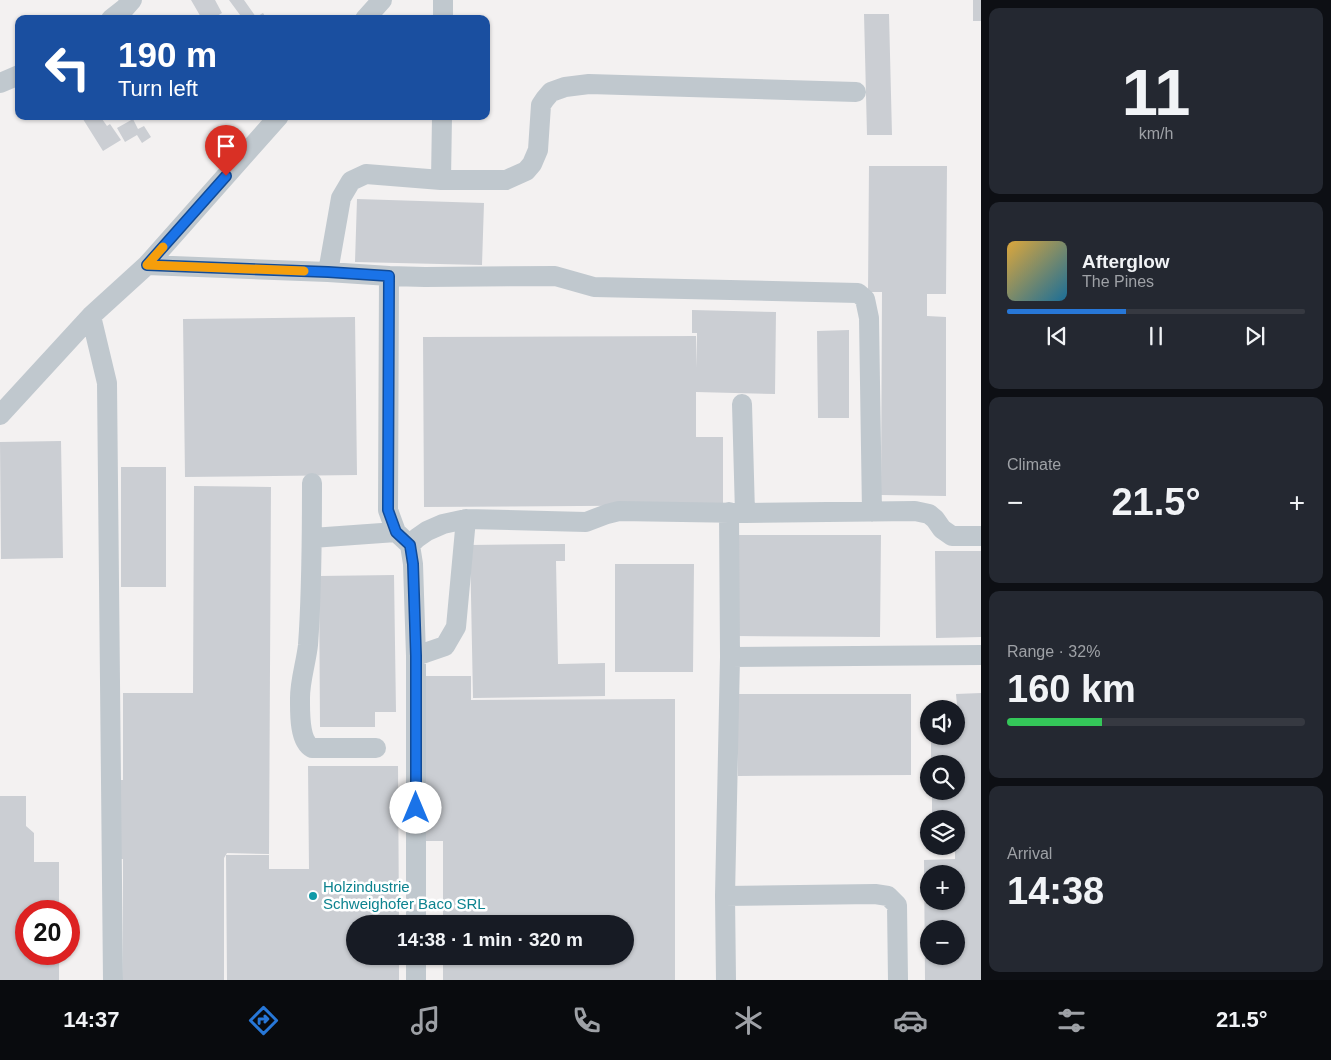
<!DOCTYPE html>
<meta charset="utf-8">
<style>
body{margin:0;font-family:Helvetica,sans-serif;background:#242831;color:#f1f3f6;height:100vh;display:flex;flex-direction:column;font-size:19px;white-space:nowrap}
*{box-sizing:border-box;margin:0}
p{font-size:16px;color:#9ea1a6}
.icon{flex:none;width:28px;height:28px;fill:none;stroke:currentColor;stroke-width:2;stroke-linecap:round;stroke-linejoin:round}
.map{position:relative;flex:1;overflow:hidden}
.sheet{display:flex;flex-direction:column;gap:8px;padding:8px;background:#0d0f14;width:350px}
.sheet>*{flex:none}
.banner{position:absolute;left:15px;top:15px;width:475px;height:105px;border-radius:10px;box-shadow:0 1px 4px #0004;background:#1a4fa0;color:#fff;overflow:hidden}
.tools{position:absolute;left:920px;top:700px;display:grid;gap:10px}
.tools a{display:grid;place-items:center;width:45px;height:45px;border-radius:50%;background:#171b24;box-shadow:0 1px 4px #0004;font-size:25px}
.speed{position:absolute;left:15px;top:900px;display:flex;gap:10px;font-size:25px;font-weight:700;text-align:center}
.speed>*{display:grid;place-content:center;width:65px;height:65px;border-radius:50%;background:#171b24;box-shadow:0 1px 4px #0004;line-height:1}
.speed .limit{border:8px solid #d22;background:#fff;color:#111}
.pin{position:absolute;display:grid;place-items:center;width:42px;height:42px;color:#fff;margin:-51px -21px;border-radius:50% 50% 50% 0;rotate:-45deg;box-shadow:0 0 5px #0007}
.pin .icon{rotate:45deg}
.me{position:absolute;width:55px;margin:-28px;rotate:0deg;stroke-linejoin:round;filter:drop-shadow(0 0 4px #0008)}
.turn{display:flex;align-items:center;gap:18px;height:105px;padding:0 20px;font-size:22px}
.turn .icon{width:65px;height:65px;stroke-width:2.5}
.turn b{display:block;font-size:35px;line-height:42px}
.big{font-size:38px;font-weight:700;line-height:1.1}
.sheet .widget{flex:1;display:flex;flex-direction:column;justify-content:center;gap:8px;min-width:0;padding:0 18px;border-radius:10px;background:#242831}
.sheet .dial{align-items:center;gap:0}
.dial b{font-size:65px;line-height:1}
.song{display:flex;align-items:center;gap:15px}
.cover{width:60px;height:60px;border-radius:8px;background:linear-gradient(135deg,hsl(40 70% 55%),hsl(200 70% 35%))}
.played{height:5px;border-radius:2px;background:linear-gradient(90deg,#2777d7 40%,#363941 40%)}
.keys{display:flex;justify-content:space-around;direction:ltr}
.heat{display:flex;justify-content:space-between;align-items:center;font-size:28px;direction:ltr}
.charge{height:8px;border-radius:4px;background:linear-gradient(90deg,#34c759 32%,#363941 0)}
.trip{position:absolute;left:346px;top:915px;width:288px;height:50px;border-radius:25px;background:#171b24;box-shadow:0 1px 4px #0004;font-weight:700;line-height:50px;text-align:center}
.tabs{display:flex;height:80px;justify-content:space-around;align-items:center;background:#090b0e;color:#9ea1a6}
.tabs .icon{width:35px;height:35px}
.tabs .active{color:#2777d7}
.tabs b{font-size:22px;color:#f1f3f6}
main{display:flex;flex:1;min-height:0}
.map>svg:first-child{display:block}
</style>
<main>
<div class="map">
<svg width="981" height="980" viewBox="0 0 981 980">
<rect width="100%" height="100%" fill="#f3f1f1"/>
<!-- building -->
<path fill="#cbced3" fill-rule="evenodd" d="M 191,0 L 215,0 L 222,13 L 212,19 L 202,19 Z
M 229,0 L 244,0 L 256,17 L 263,13 L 267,19 L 243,19 Z
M 973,0 L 981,0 L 981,21 L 973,21 Z
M 864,14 L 889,14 L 892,135 L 867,135 Z
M 81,116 L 100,116 L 107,126 L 110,124 L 121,140 L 103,151 Z
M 133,119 L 138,129 L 144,126 L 151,137 L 142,143 L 137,135 L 125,142 L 117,128 Z
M 869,166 L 947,166 L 946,294 L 927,294 L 927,316 L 946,317 L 946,496 L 881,495 L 882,292 L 868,292 Z
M 357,199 L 484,203 L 482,265 L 355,262 Z
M 692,310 L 776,312 L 775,394 L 696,392 L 696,437 L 723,437 L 723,505 L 424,507 L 423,337 L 696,336 L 697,368 L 697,333 L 692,333 Z
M 355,317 L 357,475 L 185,477 L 183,319 Z
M 849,330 L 849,418 L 818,418 L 817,331 Z
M 61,441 L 63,558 L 1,559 L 0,442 Z
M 121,467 L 166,467 L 166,587 L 121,587 Z
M 194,486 L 271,487 L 269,854 L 227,853 L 224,858 L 224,980 L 123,980 L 123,859 L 117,859 L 118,780 L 123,780 L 123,693 L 193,693 Z
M 734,535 L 881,535 L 880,637 L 734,636 Z
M 565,544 L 565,561 L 556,561 L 558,664 L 605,663 L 605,696 L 473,698 L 470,545 Z
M 935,551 L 981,551 L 981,637 L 936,638 Z
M 615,564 L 694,564 L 693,672 L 615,672 Z
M 394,575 L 396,712 L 375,712 L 375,727 L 320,727 L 319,576 Z
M 425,676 L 471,676 L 471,700 L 675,699 L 675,980 L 443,980 L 443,956 L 625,956 L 625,924 L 443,924 L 443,841 L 425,841 Z
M 981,693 L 981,980 L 925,980 L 924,860 L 955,859 L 955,846 L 956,846 L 956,819 L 932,819 L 932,791 L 956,791 L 956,764 L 931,764 L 931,736 L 956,736 L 956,709 L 927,709 L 927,707 L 957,705 L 956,694 ZM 929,874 L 956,874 L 956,901 L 929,901 ZM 929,929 L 956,929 L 956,956 L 929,956 Z
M 738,694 L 911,694 L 911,775 L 738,776 Z
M 308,766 L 398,766 L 399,924 L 355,924 L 355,956 L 399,956 L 399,980 L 227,980 L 226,855 L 269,855 L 269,869 L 309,869 Z
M 0,796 L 26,796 L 26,826 L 34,833 L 34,862 L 59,862 L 59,911 L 26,911 L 26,954 L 59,954 L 59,980 L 0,980 Z"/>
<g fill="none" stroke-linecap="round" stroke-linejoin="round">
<!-- minor -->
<path stroke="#c0c8ce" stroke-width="20" d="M 111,19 L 125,8 L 132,0
M 365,19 L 382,0
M 443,19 L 443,0
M 0,83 L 19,75
M 441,180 L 442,116
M 147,265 L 328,272 L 389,276
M 328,272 L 341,198 L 351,181 L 366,174 L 441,180 L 506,180 L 526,171 L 532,164 L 538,150 L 541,105 L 545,99 L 551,92 L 565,87 L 589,84 L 856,92
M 91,316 L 107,383 L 113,980
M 742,404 L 745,513
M 0,415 L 91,316 L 147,265 L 279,116
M 312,483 C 312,537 312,591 308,645 C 306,663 300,680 300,698 C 300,712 299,741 312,748 L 376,748
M 312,538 L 396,532
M 410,545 L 417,538 L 427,531 L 443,524 L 466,519 L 586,522 L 607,514 L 619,511 L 745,513 L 915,511 L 929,514 L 935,519 L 942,529 L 952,536 L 981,536
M 416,656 L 445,646 L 456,627 L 466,519
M 730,657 L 981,655
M 725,896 L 875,894 L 888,896 L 897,905 L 898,980
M 416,924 L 416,656 L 413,564 L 410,545 L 396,532 L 388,510 L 389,276 L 425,277 L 555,276 L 594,287 L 858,293 L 865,299 L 869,318 L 872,512
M 416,956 L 416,980
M 726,980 L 725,896 L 730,657 L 729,512"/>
</g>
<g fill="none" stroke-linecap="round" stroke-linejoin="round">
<!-- route casing -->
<g stroke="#114b97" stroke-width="12">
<path id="route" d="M 226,176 L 147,265 L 328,272 L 389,276 L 388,510 L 396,532 L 410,545 L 413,564 L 416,656 L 416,808"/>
</g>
<!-- route -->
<use href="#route" stroke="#1a73e8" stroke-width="9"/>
<!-- slow -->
<path stroke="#f59e0b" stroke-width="9" d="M 163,247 L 147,265 L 304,271"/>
</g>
<!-- markers -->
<circle fill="#0f9aa8" stroke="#fff" stroke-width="2" cx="313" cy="896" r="5"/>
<g text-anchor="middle" stroke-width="5" stroke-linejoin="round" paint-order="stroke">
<!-- culture labels -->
<g font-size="15" fill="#0d838f" stroke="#fff" text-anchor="start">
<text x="323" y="892">Holzindustrie<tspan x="323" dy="17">Schweighofer Baco SRL</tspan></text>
</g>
</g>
</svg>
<div class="tools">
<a><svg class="icon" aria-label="sound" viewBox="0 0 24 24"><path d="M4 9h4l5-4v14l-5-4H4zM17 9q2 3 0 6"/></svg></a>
<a><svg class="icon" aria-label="search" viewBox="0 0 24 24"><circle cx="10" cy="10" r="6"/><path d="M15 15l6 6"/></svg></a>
<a><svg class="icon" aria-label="layers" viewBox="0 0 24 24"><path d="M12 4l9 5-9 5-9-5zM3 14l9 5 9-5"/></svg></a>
<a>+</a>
<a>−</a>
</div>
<div class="speed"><div class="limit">20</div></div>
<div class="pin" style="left:226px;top:176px;background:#d93025"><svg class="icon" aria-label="arrive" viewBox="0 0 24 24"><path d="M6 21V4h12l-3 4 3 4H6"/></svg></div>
<svg class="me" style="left:416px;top:808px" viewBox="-20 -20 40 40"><circle r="19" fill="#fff"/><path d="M0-13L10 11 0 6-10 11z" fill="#1a73e8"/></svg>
<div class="trip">14:38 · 1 min · 320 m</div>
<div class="banner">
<div class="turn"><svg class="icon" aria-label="left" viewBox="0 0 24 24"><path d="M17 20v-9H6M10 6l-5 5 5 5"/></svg><div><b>190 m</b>Turn left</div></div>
</div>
</div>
<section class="sheet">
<div class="widget dial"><b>11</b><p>km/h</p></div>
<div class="widget">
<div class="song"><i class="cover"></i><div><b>Afterglow</b><p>The Pines</p></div></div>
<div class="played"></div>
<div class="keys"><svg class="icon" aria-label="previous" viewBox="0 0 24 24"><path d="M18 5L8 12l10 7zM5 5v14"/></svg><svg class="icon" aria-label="pause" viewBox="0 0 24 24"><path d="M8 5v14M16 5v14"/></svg><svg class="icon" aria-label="next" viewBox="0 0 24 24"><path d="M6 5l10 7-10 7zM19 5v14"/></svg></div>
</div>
<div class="widget"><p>Climate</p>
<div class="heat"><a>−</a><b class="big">21.5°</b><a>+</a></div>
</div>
<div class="widget"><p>Range · 32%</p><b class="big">160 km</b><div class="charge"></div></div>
<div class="widget"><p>Arrival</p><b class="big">14:38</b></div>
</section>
</main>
<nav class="tabs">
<b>14:37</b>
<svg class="icon active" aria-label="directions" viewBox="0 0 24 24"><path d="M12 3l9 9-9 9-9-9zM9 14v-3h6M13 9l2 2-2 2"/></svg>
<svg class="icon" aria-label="music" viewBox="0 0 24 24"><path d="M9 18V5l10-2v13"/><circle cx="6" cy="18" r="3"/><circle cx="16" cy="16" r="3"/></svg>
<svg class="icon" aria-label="phone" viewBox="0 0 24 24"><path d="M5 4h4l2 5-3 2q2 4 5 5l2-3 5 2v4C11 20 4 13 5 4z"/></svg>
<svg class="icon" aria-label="climate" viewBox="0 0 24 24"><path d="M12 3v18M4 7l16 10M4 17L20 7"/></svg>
<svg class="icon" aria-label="car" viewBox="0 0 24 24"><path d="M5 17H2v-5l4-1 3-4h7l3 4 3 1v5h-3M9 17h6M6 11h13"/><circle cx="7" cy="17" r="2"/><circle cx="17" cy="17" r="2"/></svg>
<svg class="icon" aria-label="filters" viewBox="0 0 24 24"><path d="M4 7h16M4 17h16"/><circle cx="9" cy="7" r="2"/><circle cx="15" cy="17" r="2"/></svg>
<b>21.5°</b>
</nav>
